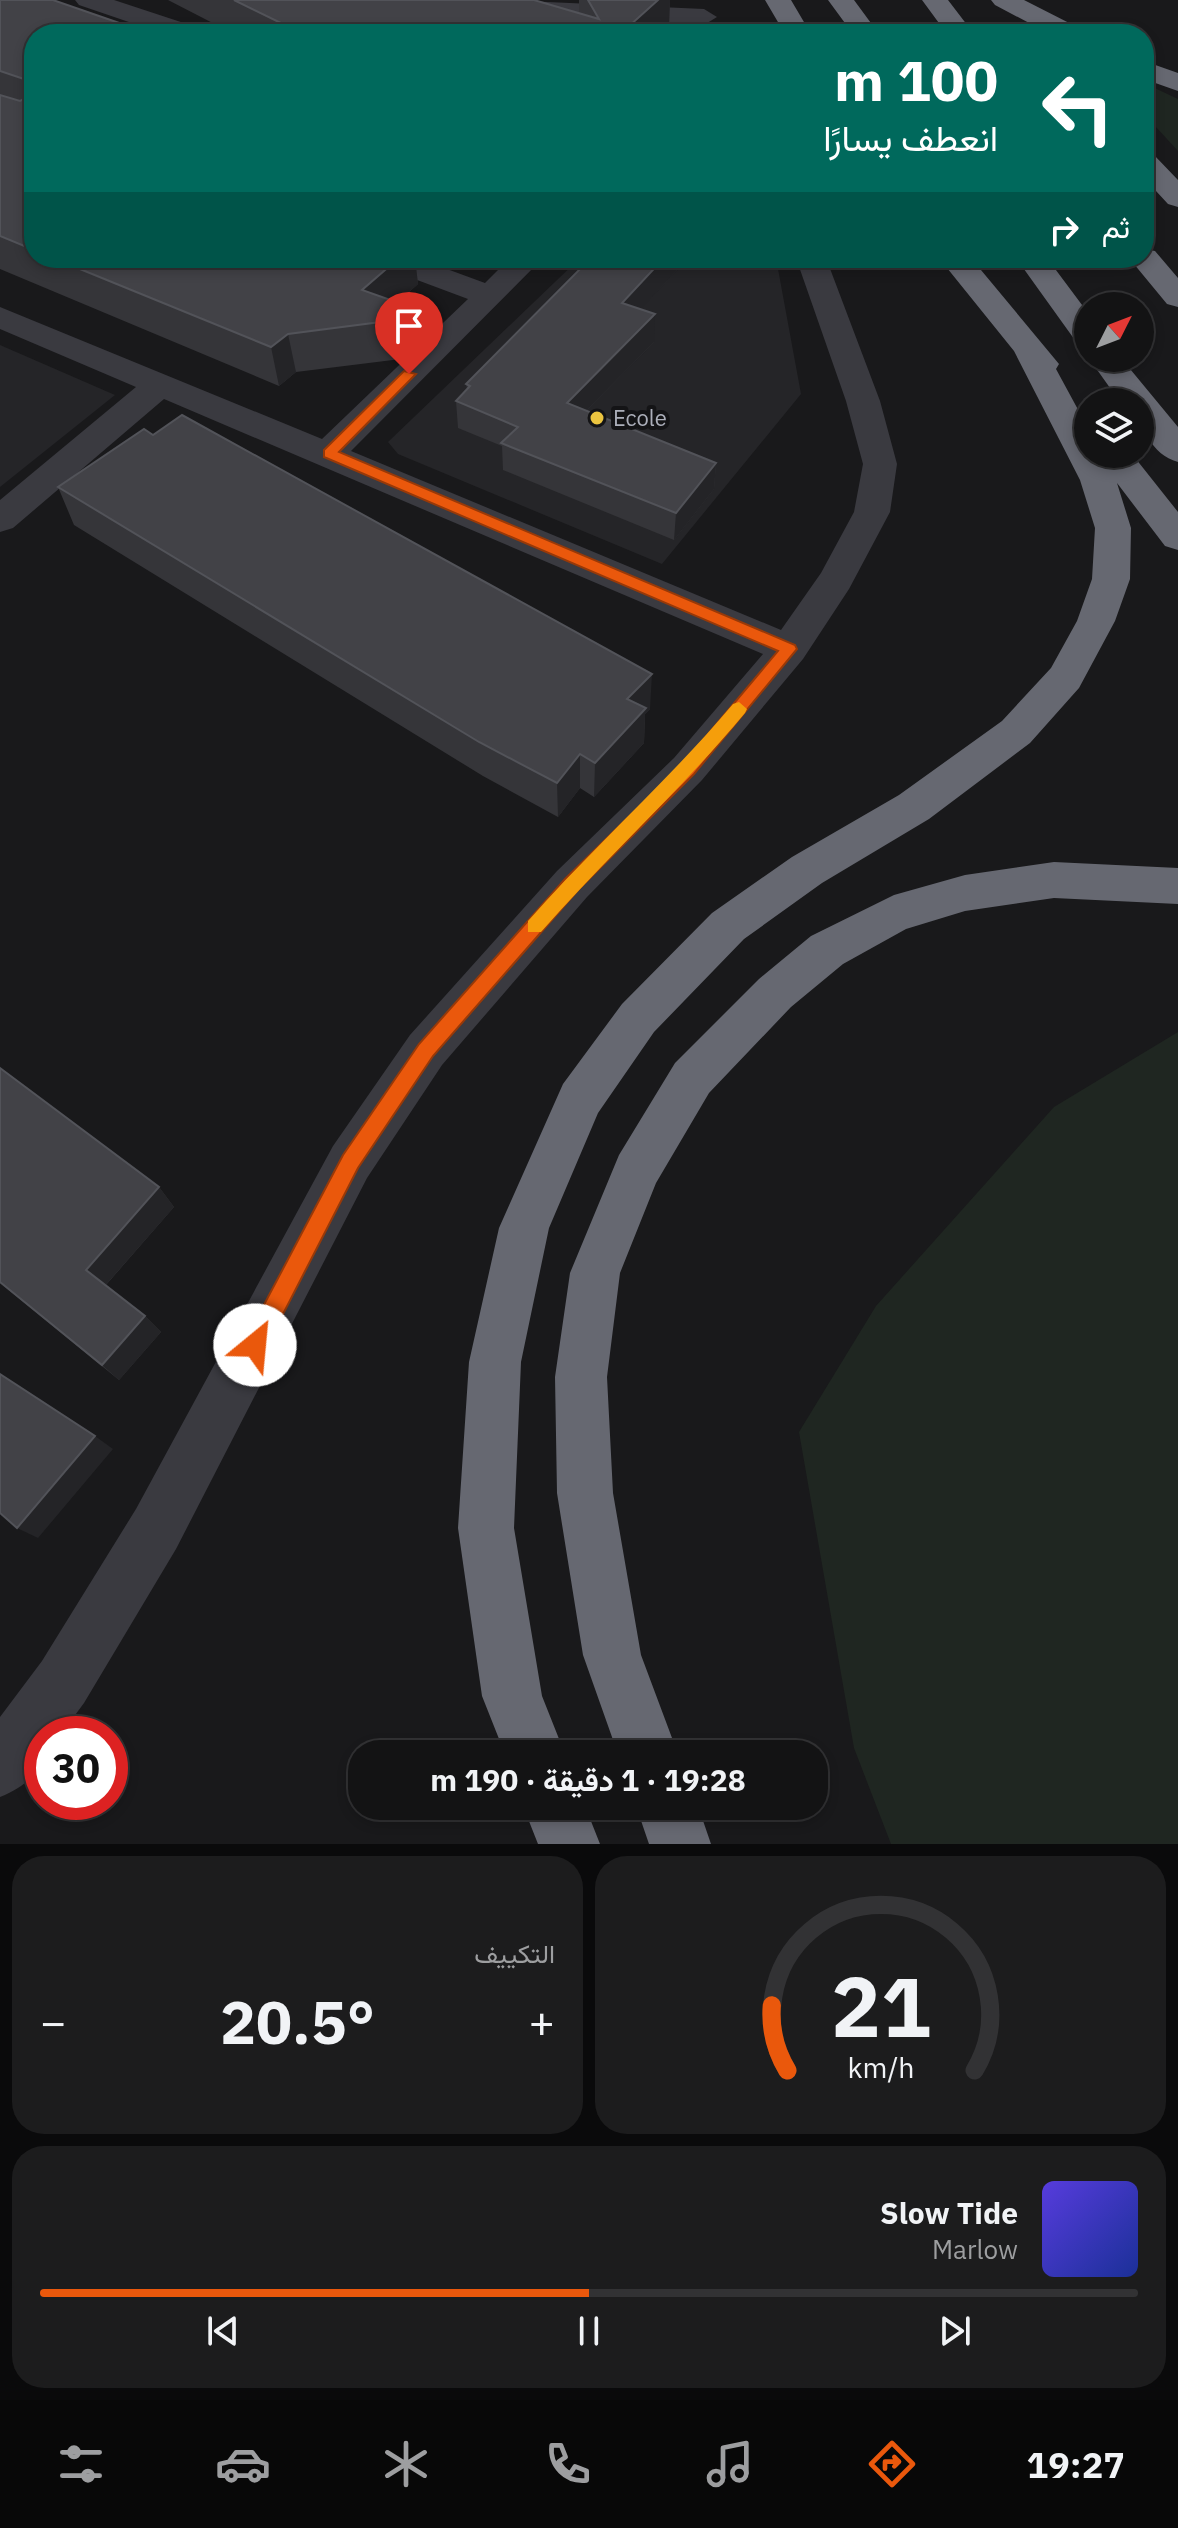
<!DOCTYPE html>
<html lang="ar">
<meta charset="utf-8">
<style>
body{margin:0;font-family:"IBM Plex Sans",Vazirmatn,sans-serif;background:#1c1c1d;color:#f1f3f6;direction:rtl;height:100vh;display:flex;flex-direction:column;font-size:30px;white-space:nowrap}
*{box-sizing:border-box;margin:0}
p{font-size:26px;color:#9d9ea0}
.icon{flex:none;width:44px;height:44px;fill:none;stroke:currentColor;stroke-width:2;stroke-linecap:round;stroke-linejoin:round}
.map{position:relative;height:1844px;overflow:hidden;direction:ltr}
.side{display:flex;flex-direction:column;gap:12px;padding:12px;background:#0a0a0b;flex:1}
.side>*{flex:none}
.banner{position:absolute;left:24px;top:24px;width:1130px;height:244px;border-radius:32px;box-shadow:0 4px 12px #0003,0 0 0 2px #323234;direction:rtl;background:#00695c;color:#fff;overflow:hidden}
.needle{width:52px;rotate:48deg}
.controls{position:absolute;left:1074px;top:292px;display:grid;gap:16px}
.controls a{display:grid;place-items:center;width:80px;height:80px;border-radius:50%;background:#131314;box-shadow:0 4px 12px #0003,0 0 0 2px #323234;font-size:40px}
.speed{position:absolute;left:24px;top:1716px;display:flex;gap:16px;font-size:40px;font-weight:700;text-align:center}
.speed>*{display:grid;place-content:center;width:104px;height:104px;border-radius:50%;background:#131314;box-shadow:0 4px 12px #0003,0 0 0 2px #323234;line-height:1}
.speed .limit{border:12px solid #d22;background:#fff;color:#111}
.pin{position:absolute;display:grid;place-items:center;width:68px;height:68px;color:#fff;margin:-82px -34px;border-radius:50% 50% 50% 0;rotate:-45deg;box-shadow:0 0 8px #0007}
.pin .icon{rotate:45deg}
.me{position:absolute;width:88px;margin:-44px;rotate:28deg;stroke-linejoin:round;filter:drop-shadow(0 0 6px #0008)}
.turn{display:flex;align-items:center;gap:28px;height:168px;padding:0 24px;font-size:36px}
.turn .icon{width:104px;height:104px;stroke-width:2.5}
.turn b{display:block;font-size:56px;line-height:68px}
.then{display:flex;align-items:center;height:76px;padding:0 24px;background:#0003;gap:16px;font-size:30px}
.big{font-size:60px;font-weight:700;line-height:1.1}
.side .card{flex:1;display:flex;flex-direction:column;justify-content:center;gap:12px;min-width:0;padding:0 28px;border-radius:32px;background:#1c1c1d}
.side .dial{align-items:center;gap:0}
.dial svg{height:208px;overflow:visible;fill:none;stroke:#323234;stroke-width:7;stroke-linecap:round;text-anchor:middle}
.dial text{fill:#f1f3f6;stroke:none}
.song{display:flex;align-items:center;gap:24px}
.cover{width:96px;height:96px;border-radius:12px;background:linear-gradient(135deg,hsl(250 70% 55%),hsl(230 70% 35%))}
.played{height:8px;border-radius:4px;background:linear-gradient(90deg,#ea580c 50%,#323234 50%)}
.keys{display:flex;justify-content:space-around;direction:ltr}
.heat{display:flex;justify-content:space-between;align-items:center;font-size:44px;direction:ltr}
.side .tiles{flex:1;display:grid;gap:12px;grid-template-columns:1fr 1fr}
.card:last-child{grid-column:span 2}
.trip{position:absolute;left:348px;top:1740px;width:480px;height:80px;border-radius:32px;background:#131314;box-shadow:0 4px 12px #0003,0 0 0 2px #323234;font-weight:700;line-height:80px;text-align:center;direction:rtl}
.tabs{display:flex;height:128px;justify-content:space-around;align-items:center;background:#080808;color:#9d9ea0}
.tabs .icon{width:56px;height:56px}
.tabs .active{color:#ea580c}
.tabs b{font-size:36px;color:#f1f3f6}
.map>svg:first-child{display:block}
</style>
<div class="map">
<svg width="1178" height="1844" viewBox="0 0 1178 1844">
<rect width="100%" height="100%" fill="#19191b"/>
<!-- built -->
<path fill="#252528" d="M 580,258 L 776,258 L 801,394 L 662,564 L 398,454 L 388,442 Z
M 0,345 L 115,395 L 0,487 Z"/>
<!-- green -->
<path fill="#1f2621" d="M 1144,83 L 1178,99 L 1178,151 L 1144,114 Z
M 1178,1032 L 1178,1844 L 891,1844 L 854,1748 L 799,1432 L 876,1306 L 1054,1107 Z"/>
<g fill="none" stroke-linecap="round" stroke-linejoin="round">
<!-- minor -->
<path fill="#3a3a40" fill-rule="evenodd" d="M 75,0 L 114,0 L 199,28 L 203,34 L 164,34 L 79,5 Z
M 500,0 L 704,9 L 717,17 L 704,25 L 555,17 L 504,5 Z
M 373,258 L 417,258 L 485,283 L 510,258 L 543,258 L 351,451 L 781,630 L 821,573 L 854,512 L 863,464 L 846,401 L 796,258 L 826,258 L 880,401 L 897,464 L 890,512 L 849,589 L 803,659 L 702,780 L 587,897 L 442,1065 L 367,1178 L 176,1549 L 84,1703 L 61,1734 L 42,1734 C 42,1769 32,1784 0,1797 L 0,1717 L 42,1661 L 136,1509 L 333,1146 L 410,1035 L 557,871 L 674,758 L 763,654 L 164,399 L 13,528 L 0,532 L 0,500 L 136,387 L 0,329 L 0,307 L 322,439 L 468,299 L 377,265 Z"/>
<!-- highway -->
<path fill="#666871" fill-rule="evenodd" d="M 765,0 L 791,0 L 811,34 L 785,34 Z
M 828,0 L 854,0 L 879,34 L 853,34 Z
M 922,0 L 948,0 L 974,34 L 947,34 Z
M 991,0 L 1024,0 L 1079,28 L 1083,34 L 1050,34 L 995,5 Z
M 1144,61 L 1178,73 L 1178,91 L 1144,79 Z
M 1144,152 L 1154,155 L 1178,180 L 1178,207 L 1168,204 L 1144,178 Z
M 1144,249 L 1155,251 L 1178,278 L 1178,307 L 1167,304 L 1129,258 L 1144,258 Z
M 939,258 L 971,258 L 1059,364 L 1056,369 L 1088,428 L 1088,454 L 1132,454 L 1178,512 L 1178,550 L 1165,546 L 1117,483 L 1131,528 L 1130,579 L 1115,621 L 1079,688 L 1030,743 L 929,819 L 822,883 L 744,939 L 654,1032 L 598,1113 L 549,1228 L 521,1362 L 514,1528 L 542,1696 L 565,1754 L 505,1754 L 482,1696 L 458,1528 L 469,1362 L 499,1228 L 563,1084 L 622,1004 L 712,913 L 792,857 L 899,795 L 1002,721 L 1051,668 L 1077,621 L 1092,579 L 1095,528 L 1080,480 L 1014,351 Z
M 1016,258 L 1047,258 L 1088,313 L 1088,346 L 1077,343 Z
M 1088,357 L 1121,358 L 1178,427 L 1178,462 C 1151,454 1140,428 1140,402 L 1120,402 Z
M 1054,862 L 1178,868 L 1178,904 L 1054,898 L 965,911 L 906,929 L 843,964 L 791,1007 L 709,1093 L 656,1183 L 620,1273 L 607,1377 L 613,1493 L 641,1655 L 678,1754 L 618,1754 L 583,1655 L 557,1493 L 555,1377 L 570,1273 L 619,1155 L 675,1063 L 759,979 L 811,936 L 894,895 L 965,875 Z
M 523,1806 L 585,1806 L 600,1844 L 538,1844 Z
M 636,1806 L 698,1806 L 711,1844 L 649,1844 Z"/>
</g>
<!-- wall -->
<path fill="#353539" d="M 0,0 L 34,34 L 34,258 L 415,258 L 418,284 L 397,303 L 410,307 L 415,346 L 401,359 L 296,372 L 279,386 L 0,269 Z
M 168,0 L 533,0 L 579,13 L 579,0 L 568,0 L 670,0 L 669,26 L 660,34 L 234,34 Z
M 425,258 L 447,258 L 441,263 Z
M 591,258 L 681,258 L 681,266 L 640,309 L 654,342 L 586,411 L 716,463 L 714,489 L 674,540 L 503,470 L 502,446 L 458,428 L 456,401 L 467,389 L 466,384 Z
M 153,435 L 650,709 L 645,714 L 644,743 L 594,797 L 580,788 L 558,817 L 483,776 L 74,525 L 58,487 Z
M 0,1068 L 159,1187 L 174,1207 L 106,1285 L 145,1316 L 161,1332 L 119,1380 L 0,1283 Z"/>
<!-- shaded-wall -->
<path fill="#242427" d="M 658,0 L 670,0 L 669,26 L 660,34 L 628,34 L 628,27 Z
M 399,258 L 415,258 L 418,284 L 374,323 L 362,290 Z
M 664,258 L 681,258 L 681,266 L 621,330 L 622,303 Z
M 410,307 L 415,346 L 401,359 L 396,320 Z
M 655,314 L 654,342 L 567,430 L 567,403 Z
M 288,334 L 296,372 L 279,386 L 271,347 Z
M 716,463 L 714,489 L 674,540 L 676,513 Z
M 652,674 L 650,709 L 645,714 L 644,743 L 594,797 L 595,763 L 627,699 Z
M 580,754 L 580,788 L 558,817 L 557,783 Z
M 159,1187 L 174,1207 L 103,1288 L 86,1270 Z
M 145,1316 L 161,1332 L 119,1380 L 102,1365 Z
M 95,1436 L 113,1449 L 38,1538 L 17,1528 Z"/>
<!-- building -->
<path fill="#424247" stroke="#525359" stroke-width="2" d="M 0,0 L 53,0 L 151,34 L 34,34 L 34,250 L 0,236 L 0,95 L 20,101 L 24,99 L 24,79 L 0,71 Z
M 234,0 L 534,0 L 599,19 L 588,0 L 658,0 L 628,27 L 652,34 L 279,34 L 283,24 Z
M 53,258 L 399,258 L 362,290 L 410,307 L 396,320 L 288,334 L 271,347 Z
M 591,258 L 664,258 L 622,303 L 655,314 L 567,403 L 716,463 L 676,513 L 501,443 L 518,427 L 456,401 L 470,386 L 466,384 Z
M 182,415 L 652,674 L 627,699 L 646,708 L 595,763 L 580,754 L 557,783 L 479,742 L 58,487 L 144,429 L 153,435 Z
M 0,1068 L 159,1187 L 86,1270 L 145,1316 L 102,1365 L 0,1282 Z
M 0,1374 L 95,1436 L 17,1528 L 0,1513 Z"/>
<!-- route -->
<path fill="#ea580c" stroke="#983908" stroke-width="2" d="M 404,371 L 416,374 L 339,452 L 795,645 L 797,649 L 694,774 L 578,890 L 433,1056 L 358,1168 L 263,1353 L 255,1356 L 247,1353 L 244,1345 L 247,1337 L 343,1155 L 419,1044 L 565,879 L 682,765 L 778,651 L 324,457 L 324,450 Z"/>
<!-- slow -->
<path fill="#f59e0b" d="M 739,702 L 747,709 L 745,713 C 681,790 607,857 541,932 L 528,932 L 528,921 C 594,846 669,780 733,704 Z"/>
<!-- markers -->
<circle fill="#ecc540" stroke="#141416" stroke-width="3" cx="597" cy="418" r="8"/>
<g text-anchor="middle" stroke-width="8" stroke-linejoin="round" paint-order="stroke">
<!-- far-poi labels -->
<g font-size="22" fill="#acafba" stroke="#141416" text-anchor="start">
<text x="613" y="426">Ecole</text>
</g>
</g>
</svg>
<div class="controls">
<a><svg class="needle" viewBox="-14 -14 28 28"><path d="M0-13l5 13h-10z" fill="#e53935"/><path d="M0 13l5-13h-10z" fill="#9d9ea0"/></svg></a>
<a><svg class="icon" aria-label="layers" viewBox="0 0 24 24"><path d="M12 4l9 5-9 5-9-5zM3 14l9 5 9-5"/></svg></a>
</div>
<div class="speed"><div class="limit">30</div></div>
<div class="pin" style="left:409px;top:374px;background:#d93025"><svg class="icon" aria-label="arrive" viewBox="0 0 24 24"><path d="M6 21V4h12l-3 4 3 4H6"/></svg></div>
<svg class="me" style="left:255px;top:1345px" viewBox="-20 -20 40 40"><circle r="19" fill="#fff"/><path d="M0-13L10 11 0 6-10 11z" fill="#ea580c"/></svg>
<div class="trip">19:28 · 1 دقيقة · 190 m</div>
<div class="banner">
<div class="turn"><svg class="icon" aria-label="left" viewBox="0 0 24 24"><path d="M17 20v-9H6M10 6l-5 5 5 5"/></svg><div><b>100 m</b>انعطف يسارًا</div></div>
<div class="then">ثم<svg class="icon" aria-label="right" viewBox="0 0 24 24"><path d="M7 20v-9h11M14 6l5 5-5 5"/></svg></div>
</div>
</div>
<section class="side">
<div class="tiles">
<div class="card dial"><svg viewBox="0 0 100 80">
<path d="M14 69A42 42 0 1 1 86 69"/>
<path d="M14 69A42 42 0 0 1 8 44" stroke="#ea580c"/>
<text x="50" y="56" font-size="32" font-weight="700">21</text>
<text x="50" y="72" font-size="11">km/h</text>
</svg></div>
<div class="card"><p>التكييف</p>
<div class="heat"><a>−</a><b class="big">20.5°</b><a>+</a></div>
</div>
<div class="card">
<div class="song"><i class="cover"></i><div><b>Slow Tide</b><p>Marlow</p></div></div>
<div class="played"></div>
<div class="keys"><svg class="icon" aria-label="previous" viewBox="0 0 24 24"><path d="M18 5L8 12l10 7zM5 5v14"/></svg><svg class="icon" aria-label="pause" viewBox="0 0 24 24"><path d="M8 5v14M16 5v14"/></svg><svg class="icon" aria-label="next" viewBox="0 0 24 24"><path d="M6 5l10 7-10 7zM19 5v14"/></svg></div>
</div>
</div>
</section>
<nav class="tabs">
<b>19:27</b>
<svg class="icon active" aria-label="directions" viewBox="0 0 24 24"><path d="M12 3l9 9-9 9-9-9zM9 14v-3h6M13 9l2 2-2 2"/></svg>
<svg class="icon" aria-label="music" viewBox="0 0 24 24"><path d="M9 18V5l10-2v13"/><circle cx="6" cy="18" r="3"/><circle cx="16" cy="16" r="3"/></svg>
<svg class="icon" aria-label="phone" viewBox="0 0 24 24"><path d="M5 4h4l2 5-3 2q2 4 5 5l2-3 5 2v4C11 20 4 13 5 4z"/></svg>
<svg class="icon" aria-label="climate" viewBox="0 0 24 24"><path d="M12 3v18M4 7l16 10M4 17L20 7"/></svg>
<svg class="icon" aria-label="car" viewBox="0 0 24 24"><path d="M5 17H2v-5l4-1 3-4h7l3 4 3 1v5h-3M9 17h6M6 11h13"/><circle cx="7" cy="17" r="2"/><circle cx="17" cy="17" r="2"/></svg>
<svg class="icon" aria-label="filters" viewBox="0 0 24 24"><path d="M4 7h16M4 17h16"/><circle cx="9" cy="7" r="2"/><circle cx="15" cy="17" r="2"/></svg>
</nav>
